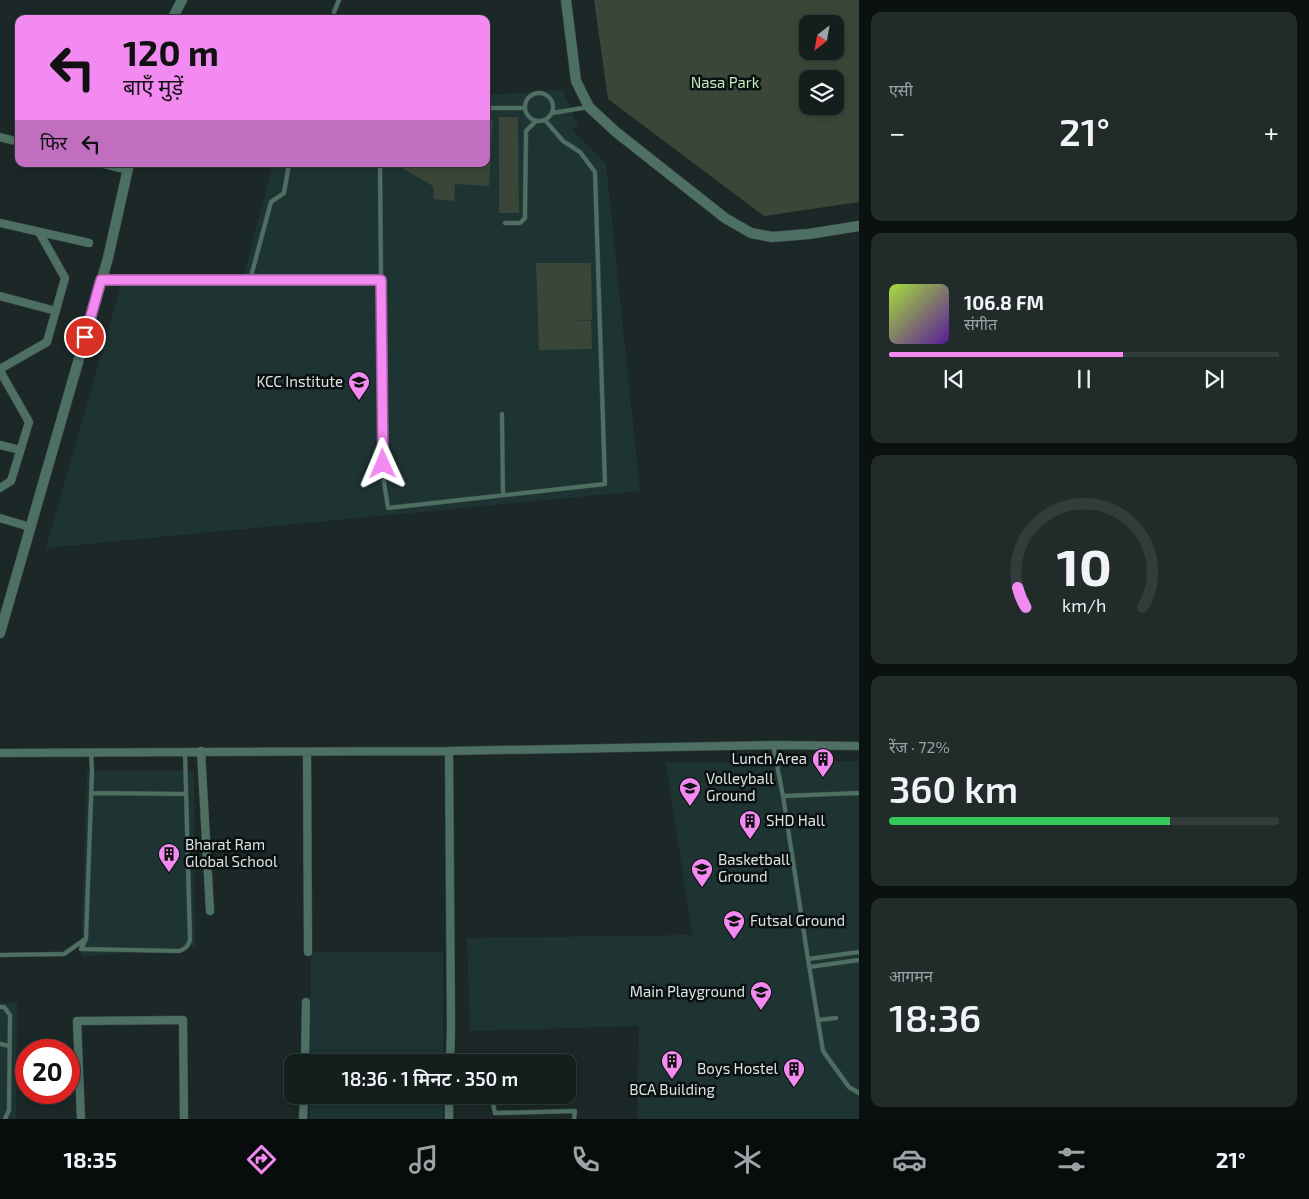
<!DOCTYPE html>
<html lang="hi">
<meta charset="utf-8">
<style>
body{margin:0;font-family:"Exo 2","Noto Sans Devanagari",sans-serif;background:#212b2a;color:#f1f3f6;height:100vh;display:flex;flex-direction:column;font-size:19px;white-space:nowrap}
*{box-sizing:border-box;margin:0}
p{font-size:16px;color:#9da2a4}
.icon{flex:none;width:28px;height:28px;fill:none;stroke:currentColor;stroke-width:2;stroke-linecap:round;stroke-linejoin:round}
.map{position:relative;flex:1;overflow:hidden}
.sheet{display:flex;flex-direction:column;gap:12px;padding:12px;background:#0b1010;width:450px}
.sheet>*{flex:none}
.hud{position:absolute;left:15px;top:15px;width:475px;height:152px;border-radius:10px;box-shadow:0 2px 8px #0003,0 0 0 1px #333c3b;background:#f28af2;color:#111;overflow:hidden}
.needle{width:32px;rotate:211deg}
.fabs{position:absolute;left:799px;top:15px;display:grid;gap:10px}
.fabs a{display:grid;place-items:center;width:45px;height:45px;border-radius:10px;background:#141e1d;box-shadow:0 2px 8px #0003,0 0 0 1px #333c3b;font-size:25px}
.speed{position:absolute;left:15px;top:1039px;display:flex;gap:10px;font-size:25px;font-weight:700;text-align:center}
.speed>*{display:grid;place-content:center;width:65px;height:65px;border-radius:50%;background:#141e1d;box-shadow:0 2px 8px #0003,0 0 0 1px #333c3b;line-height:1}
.speed .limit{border:8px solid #d22;background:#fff;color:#111}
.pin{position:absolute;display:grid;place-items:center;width:42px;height:42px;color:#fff;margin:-21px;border:2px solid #fff;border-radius:50%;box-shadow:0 1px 5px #0007}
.me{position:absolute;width:55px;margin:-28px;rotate:359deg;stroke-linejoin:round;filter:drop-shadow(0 0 4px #0008)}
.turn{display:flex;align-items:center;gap:18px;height:105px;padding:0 25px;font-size:22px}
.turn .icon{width:65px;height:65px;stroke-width:2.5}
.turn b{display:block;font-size:35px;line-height:42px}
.then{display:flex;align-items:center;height:48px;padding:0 25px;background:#0003;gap:10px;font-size:19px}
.big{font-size:38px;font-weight:600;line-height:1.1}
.sheet .card{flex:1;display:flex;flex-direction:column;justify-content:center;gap:8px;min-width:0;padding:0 18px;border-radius:10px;background:#212b2a}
.sheet .dial{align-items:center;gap:0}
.dial svg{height:130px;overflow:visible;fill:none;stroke:#333c3b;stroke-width:7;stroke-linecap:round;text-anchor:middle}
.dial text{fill:#f1f3f6;stroke:none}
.song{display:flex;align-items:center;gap:15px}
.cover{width:60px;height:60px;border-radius:8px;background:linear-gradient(135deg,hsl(80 70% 55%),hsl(270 70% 35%))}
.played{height:5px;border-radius:2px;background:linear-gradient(90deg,#f28af2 60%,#333c3b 60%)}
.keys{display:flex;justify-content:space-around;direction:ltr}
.heat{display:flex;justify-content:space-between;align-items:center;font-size:28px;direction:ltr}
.charge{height:8px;border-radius:4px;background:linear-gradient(90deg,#34c759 72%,#333c3b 0)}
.trip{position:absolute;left:284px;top:1054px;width:292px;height:50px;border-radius:10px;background:#141e1d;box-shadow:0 2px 8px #0003,0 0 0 1px #333c3b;font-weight:600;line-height:50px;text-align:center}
.tabs{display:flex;height:80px;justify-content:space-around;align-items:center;background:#080c0c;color:#9da2a4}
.tabs .icon{width:35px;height:35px}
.tabs .active{color:#f28af2}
.tabs b{font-size:22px;color:#f1f3f6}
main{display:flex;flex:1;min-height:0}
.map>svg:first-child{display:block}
</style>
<main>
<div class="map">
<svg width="859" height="1119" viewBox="0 0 859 1119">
<rect width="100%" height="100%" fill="#1b2827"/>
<!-- built -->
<path fill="#1e3433" d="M 563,90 L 578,126 L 572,130 L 606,164 L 640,491 L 46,548 L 124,275 L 244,274 L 273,164 L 486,164 L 486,95 Z
M 859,761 L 859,1119 L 637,1119 L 639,1026 L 470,1031 L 467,938 L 692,935 L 666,763 Z
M 87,771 L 194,771 L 195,946 L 81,957 Z
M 311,952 L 443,952 L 443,1062 L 310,1062 Z
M 0,1003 L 17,1003 L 16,1119 L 0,1119 Z
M 310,1095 L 443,1095 L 443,1119 L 310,1119 Z"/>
<!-- green -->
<path fill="#3a4738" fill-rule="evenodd" d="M 594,0 L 859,0 L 859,202 L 764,216 L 608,99 ZM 808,24 L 835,24 L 835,51 L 808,51 ZM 808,79 L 835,79 L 835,106 L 808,106 Z
M 499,117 L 518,117 L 519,213 L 499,213 Z
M 486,119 L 493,119 L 489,186 L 455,184 L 454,201 L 434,199 L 433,186 L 395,164 L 486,164 Z
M 536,263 L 591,263 L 592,320 L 567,321 L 591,321 L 592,349 L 539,350 Z"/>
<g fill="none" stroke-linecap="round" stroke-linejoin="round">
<!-- service casing -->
<g stroke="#3a4645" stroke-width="5">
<path id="service" d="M 334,12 L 339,0
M525 107a14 14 0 1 1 28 0a14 14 0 1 1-28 0Z
M 486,108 L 525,108
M 552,113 L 589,107
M 380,164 L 381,280
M 505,223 L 520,223 L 525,218 L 526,131 L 536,121
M 104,280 L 381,280 L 384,482 L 388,508 L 605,484 L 595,172 L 580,152 L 563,141 L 545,120
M 250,280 L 271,202 L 284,193 L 289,164
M 502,414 L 503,495
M 773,745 L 783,796 L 808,959 L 859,952
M 91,752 L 92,771 L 86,939 L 81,949 L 179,951 C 186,949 188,946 190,940 L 185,753
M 91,793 L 186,794
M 783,796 L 859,793
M 0,955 L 64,954 L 84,940
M 808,959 L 823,1051 L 849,1087 L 859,1093
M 809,967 L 859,960
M 0,1007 L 4,1007 L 10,1015 L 9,1110 L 5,1119
M 819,1020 L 836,1018
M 0,1044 L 10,1046
M 491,1095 L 495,1113 L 575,1111 L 574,1119"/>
</g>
<!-- minor casing -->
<g stroke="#3a4645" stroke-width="9">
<path id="minor" d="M 0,137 L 19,142
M 104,164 L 128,170
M 0,223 L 89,243
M 0,296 L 56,311
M 0,369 L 47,342 L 65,278 L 39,232
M 0,371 L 29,422 L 11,481 L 0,488
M 0,445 L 20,450
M 0,518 L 30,527
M 201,751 L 210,911
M 449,751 L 451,1028 L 450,1062
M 307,752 L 308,952
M 0,753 L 449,751 L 773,745 L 859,746
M 305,1062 L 306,1002
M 81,1119 L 77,1021 L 183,1020 L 184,1119
M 303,1119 L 304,1095
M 449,1119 L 449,1095"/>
</g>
<!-- tertiary casing -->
<g stroke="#3a4645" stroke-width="11">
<path id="tertiary" d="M 566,0 L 576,81 L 589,107 L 616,132 L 725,218 L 751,233 L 772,237 L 809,234 L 859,226
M 172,19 L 182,0
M 0,633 L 108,258 L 129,164"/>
</g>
<!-- service -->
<use href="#service" stroke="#4d7062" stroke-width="4"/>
<!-- minor -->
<use href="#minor" stroke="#4d7062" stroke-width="8"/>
<!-- tertiary -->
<use href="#tertiary" stroke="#4d7062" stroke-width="10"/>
</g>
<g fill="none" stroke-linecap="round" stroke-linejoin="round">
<!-- route casing -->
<g stroke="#9d5a9d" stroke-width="12">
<path id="route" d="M 85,337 L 101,280 L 381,280 L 383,464"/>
</g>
<!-- route -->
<use href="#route" stroke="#f28af2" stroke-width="9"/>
</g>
<!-- icons -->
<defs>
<g id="university-pin" transform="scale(1.125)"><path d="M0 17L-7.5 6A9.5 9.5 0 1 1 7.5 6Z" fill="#f28af2" stroke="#0a0f0f"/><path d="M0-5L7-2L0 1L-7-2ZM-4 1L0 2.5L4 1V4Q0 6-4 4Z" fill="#111"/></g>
<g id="building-pin" transform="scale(1.125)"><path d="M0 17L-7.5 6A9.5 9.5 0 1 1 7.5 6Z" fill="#f28af2" stroke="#0a0f0f"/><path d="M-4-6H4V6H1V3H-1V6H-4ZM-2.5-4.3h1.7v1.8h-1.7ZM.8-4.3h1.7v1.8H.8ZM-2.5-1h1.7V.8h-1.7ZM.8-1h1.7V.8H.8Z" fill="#111"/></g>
</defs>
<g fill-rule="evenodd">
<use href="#university-pin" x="359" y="382"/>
<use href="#building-pin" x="823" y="759"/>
<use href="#university-pin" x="690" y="788"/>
<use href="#building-pin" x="750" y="821"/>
<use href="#building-pin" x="169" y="854"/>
<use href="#university-pin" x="702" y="869"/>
<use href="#university-pin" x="734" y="921"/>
<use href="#university-pin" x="761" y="992"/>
<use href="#building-pin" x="672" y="1061"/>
<use href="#building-pin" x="794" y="1069"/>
</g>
<g text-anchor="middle" stroke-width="5" stroke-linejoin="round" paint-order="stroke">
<!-- park labels -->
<g font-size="15" fill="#c3e9bc" stroke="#0a0f0f">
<text x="725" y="88">Nasa Park</text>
</g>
<!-- poi labels -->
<g font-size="15" fill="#dbe3e3" stroke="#0a0f0f" text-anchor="start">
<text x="343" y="387" text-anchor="end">KCC Institute</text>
<text x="807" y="764" text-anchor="end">Lunch Area</text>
<text x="706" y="784">Volleyball<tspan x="706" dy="17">Ground</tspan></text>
<text x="766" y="826">SHD Hall</text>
<text x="185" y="850">Bharat Ram<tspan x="185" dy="17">Global School</tspan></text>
<text x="718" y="865">Basketball<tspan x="718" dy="17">Ground</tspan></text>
<text x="750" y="926">Futsal Ground</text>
<text x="745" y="997" text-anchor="end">Main Playground</text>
<text x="778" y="1074" text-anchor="end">Boys Hostel</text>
<text x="672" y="1095" text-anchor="middle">BCA Building</text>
</g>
</g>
</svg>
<div class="fabs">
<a><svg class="needle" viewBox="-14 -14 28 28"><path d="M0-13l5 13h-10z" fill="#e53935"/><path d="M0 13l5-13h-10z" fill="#9da2a4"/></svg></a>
<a><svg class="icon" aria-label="layers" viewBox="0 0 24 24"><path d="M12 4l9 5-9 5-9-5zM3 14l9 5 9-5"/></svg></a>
</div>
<div class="speed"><div class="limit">20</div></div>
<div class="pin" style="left:85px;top:337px;background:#d93025"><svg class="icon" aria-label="arrive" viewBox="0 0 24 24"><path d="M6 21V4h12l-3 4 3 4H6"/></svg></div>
<svg class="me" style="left:383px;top:464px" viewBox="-20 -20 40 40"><path d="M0-17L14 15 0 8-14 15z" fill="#f28af2" stroke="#fff" stroke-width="4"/></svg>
<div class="trip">18:36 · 1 मिनट · 350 m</div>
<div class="hud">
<div class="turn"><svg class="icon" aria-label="left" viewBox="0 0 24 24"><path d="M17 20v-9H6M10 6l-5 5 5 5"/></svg><div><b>120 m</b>बाएँ मुड़ें</div></div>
<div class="then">फिर<svg class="icon" aria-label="left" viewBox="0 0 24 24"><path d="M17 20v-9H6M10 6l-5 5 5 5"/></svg></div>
</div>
</div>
<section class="sheet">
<div class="card"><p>एसी</p>
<div class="heat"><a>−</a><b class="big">21°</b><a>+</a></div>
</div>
<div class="card">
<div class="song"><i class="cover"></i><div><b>106.8 FM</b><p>संगीत</p></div></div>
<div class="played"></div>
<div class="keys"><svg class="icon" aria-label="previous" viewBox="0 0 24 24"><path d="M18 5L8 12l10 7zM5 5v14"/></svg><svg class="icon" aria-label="pause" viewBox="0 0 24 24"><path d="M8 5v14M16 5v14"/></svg><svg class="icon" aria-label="next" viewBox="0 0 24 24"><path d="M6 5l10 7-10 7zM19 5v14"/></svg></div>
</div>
<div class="card dial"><svg viewBox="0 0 100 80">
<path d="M14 69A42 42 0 1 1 86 69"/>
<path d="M14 69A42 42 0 0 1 9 57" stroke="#f28af2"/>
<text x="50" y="56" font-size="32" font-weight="700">10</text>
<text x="50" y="72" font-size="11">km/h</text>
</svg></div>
<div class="card"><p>रेंज · 72%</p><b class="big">360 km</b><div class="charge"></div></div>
<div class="card"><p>आगमन</p><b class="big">18:36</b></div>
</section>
</main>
<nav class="tabs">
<b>18:35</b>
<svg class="icon active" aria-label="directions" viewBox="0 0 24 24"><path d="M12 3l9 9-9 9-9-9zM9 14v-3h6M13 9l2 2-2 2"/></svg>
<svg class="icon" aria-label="music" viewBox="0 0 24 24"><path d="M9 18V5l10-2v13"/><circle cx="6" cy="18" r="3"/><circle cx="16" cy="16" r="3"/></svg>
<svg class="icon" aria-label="phone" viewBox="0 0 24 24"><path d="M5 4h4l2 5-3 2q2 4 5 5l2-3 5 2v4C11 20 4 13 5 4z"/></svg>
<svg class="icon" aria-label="climate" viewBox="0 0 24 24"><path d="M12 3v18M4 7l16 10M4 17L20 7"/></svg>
<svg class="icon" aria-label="car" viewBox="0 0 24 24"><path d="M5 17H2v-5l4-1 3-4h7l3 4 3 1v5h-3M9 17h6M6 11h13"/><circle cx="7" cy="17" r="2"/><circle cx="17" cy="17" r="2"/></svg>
<svg class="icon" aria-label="filters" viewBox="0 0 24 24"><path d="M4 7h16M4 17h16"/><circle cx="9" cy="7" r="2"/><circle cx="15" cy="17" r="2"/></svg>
<b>21°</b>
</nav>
